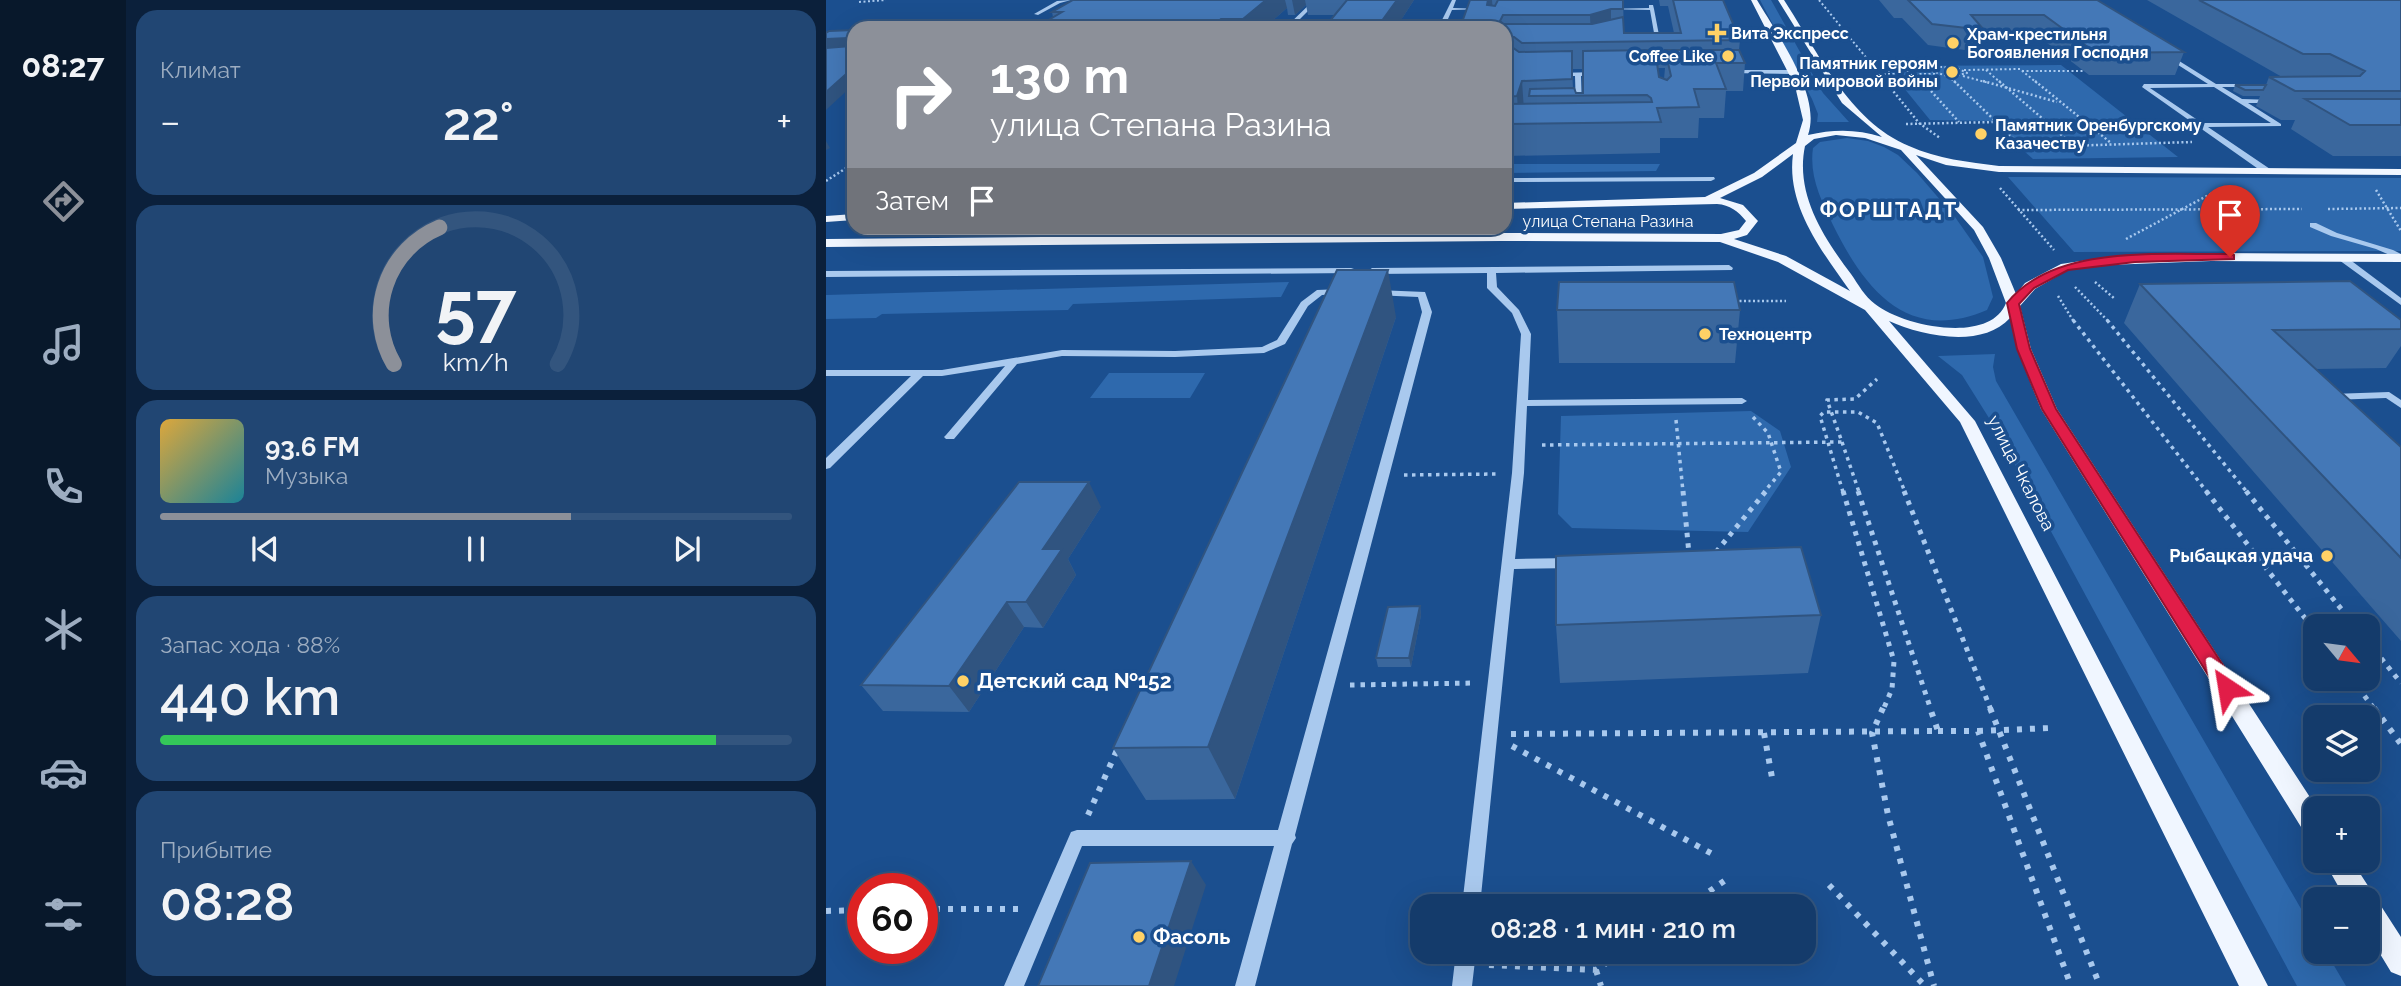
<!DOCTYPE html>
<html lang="ru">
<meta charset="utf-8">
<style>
body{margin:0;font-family:Raleway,sans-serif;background:#214673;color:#f1f3f6;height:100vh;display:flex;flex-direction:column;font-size:26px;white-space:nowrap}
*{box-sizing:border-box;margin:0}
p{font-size:23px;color:#9dadc1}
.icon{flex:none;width:38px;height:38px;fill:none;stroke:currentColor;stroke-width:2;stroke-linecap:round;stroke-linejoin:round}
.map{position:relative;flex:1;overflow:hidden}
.sheet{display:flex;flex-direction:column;gap:10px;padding:10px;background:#0b203b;width:700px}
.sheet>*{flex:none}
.top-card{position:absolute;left:21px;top:21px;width:665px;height:214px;border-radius:21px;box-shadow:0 7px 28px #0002,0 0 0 2px #33557e;background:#8c9099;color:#fff;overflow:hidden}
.needle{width:46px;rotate:119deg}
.tools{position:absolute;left:1477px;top:614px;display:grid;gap:14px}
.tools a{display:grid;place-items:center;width:77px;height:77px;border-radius:14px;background:#143b6b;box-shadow:0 7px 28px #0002,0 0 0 2px #33557e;font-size:35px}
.speed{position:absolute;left:21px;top:873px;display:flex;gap:14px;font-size:35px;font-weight:700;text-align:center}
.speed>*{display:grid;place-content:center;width:91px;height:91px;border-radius:50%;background:#143b6b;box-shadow:0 7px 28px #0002,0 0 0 2px #33557e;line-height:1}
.speed .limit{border:10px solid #d22;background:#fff;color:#111}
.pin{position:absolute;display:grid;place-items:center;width:60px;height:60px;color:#fff;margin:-72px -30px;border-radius:50% 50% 50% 0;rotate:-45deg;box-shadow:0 0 7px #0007}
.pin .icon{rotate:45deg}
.me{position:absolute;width:77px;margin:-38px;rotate:327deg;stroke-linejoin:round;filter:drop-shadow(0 0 5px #0008)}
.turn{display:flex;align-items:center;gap:24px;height:147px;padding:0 28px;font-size:32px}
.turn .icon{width:91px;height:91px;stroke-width:2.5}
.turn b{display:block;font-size:49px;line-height:60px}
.then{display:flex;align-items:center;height:66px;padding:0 28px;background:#0003;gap:14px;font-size:26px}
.big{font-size:52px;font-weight:600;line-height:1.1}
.sheet .widget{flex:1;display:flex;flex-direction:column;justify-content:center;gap:10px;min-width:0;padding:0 24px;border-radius:21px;background:#214673}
.sheet .dial{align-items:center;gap:0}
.dial svg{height:182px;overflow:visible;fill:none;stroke:#33557e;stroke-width:7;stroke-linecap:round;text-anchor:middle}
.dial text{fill:#f1f3f6;stroke:none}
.song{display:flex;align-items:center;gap:21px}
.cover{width:84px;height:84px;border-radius:10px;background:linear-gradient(135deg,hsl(40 70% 55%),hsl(190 70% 35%))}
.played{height:7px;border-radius:4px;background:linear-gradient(90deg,#8c9099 65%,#33557e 65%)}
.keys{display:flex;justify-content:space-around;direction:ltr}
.heat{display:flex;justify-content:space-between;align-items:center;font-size:38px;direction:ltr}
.charge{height:10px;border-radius:5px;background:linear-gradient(90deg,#34c759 88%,#33557e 0)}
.trip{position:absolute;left:584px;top:894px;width:406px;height:70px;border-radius:21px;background:#143b6b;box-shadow:0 7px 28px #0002,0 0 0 2px #33557e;font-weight:600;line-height:70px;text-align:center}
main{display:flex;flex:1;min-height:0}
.tab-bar{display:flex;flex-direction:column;width:126px;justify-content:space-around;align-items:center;background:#08182b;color:#9dadc1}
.tab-bar .icon{width:49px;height:49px}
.tab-bar .on{color:#8c9099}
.tab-bar b{font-size:32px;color:#f1f3f6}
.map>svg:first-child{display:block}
</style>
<main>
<nav class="tab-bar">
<b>08:27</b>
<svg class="icon on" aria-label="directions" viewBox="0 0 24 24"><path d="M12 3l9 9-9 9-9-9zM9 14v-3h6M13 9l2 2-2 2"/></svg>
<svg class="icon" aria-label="music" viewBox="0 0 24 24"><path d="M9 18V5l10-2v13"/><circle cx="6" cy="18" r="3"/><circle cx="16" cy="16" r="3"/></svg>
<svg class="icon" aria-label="phone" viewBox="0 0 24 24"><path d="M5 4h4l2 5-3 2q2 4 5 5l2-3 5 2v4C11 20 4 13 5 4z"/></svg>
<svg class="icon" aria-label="climate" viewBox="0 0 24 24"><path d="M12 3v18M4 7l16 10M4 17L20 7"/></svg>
<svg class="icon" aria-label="car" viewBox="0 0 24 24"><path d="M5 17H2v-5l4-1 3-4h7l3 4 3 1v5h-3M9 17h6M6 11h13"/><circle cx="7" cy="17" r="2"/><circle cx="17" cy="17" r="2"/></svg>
<svg class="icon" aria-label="filters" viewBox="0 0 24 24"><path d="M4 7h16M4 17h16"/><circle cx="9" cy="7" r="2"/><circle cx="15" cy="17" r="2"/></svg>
</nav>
<section class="sheet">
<div class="widget"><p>Климат</p>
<div class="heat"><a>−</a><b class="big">22°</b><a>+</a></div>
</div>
<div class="widget dial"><svg viewBox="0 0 100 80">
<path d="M14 69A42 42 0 1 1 86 69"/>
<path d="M14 69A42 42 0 0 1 34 9" stroke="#8c9099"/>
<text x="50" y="56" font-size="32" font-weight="700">57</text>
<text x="50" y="72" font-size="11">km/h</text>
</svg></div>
<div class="widget">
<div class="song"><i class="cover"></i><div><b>93.6 FM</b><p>Музыка</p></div></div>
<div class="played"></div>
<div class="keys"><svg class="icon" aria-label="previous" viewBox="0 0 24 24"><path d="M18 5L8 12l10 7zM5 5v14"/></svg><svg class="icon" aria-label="pause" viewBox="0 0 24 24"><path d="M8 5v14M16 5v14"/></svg><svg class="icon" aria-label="next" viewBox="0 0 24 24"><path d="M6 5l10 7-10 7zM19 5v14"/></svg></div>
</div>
<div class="widget"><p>Запас хода · 88%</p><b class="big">440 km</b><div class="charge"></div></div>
<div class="widget"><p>Прибытие</p><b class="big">08:28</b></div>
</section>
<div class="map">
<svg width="1575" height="986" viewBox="0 0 1575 986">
<rect width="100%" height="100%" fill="#1b4f8f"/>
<!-- green -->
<path fill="#2e69ad" d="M 934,0 L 945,0 L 997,93 L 1023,122 L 991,122 L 992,114 L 986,99 Z
M 1235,65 L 1352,157 L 1207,159 L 1164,121 L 1104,120 L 1060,66 Z
M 1021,138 L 1042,141 L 1058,147 L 1072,155 L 1091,173 L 1129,217 L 1157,257 L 1167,297 L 1161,310 C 1082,344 1039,290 1007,225 C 995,200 983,176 987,148 L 994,142 Z
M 679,164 L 834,164 L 830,171 L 679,173 Z
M 1182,177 L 1575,178 L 1575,251 L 1248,252 Z
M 463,282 L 455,297 L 247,304 L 242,310 L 56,314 L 50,318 L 0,319 L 0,295 Z
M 1169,354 L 1167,367 L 1170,381 L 1489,933 L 1489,952 L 1500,952 L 1520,986 L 1471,986 L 1168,426 L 1136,375 L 1112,356 Z
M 283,373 L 379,373 L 364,398 L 264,398 Z
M 925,411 L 954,431 L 965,467 L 922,532 L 746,528 L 732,514 L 735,416 Z"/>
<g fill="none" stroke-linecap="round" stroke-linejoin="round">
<!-- path-far4 -->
<path stroke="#a9c9ee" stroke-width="2" stroke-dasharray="2 2.5" stroke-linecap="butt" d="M 993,0 L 1061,83
M 33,2 L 60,0
M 1114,67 L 1131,68 L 1141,73 L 1124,77 L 1106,71 Z
M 1138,70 L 1194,69 L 1211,83
M 1160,70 L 1175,83
M 1058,71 L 1102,71
M 1087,71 L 1098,83
M 1196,71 L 1261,71
M 1053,74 L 1109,74
M 1122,76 L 1130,83
M 1137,76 L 1163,83"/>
<!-- path-far3 -->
<path stroke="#a9c9ee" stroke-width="2.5" stroke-dasharray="2 2.5" stroke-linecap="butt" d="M 1059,81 L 1093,123 L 1114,138
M 1096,81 L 1133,122
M 1128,81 L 1196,147
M 1157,81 L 1231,102
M 1173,81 L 1246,144
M 1209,81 L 1285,143
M 1080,124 L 1170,122
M 1207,147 L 1366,142
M 0,181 L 28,163
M 1174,188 L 1228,250
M 1550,190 L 1575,231
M 1502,209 L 1575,208
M 1192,210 L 1476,209
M 1300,239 L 1392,190
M 1269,282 L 1289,299
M 1249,287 L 1283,322
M 1232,296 L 1248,322
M 909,301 L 960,301"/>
<!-- path-far2 -->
<path stroke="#a9c9ee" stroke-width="3.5" stroke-dasharray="3.5 4.5" stroke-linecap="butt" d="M 1247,320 L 1381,492
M 1281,320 L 1421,492
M 927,417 L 942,433 L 955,472 L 938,492
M 850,420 L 857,492
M 1016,442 L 1033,492
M 716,445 L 1016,442 L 1001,400 L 1029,399 L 1051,379
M 578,475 L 670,474
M 1017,492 L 994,416 L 998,412 L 1032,412 L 1051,423 L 1079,492"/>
<!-- path-far1 -->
<path stroke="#a9c9ee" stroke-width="5" stroke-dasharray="4.5 6" stroke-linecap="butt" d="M 857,491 L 863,554
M 1017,491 L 1068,661 L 1066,689 L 1057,710
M 1032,491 L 1105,710
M 1078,491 L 1165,710
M 1380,491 L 1489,631
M 1420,491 L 1529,626
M 890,552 L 940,491
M 1542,642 L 1575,683
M 1526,679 L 1549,710
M 524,685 L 648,683"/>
<!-- path -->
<path stroke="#a9c9ee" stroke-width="6" stroke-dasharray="5 8" stroke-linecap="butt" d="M 1057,708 L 1046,733 L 1062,815 L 1108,986
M 1164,708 L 1274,986
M 1548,708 L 1575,744
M 1112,731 L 1152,731 L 1245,986
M 1152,731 L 1225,728
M 938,733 L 947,783
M 685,734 L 1112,731 L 1104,708
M 686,746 L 892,857
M 262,815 L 291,750
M 1003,885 L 1099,986
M 862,906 L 904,877
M 96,909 L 195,909
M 0,911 L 37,910
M 663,965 L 770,970 L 797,952
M 770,970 L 775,986"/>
<!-- minor -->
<path fill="#a9c9ee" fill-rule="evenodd" d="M 245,0 L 234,3 L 212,15 L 208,14 L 231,1 Z
M 488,0 L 493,0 L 465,28 L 459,28 Z
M 626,0 L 630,0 L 627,8 L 657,9 L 626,10 L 618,28 L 612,28 Z
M 823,5 L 827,5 L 828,9 L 836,51 L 831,50 L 824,10 L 778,9 L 823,8 Z
M 1338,54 L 1342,54 L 1390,84 L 1428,84 L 1426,87 L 1396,87 L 1416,99 L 1448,100 L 1446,103 L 1422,103 L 1455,124 L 1455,126 L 1382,127 L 1444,169 L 1444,173 L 1438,173 L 1316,87 L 1318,84 L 1382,84 L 1338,56 ZM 1388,87 L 1445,123 L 1376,123 L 1324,88 Z
M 903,70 L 966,70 L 969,72 L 966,74 L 901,73 Z
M 730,73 L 773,72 L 776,74 L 755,76 L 756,109 L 753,111 L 750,109 L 749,76 L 732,76 Z
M 888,177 L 889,179 L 885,181 L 679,182 L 679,178 Z
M 1484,223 L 1490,223 L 1511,233 L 1567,250 L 1575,254 L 1575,260 L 1550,249 L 1505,236 L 1484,227 Z
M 1513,256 L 1519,256 L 1575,298 L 1575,305 L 1513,260 Z
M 903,265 L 907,268 L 906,270 L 670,273 L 671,287 L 693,310 L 705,334 L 702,400 L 916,398 L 921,401 L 916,404 L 701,406 L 698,473 L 689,559 L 747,558 L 752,560 L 754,563 L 752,566 L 747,568 L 688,569 L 654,906 L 636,906 L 686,473 L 695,334 L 686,313 L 661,288 L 661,273 L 546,274 L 542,271 L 546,268 Z
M 525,268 L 528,269 L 528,273 L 0,277 L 0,271 Z
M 515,289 L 518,290 L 518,294 L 496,295 L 482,306 L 459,344 L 438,353 L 349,357 L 236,356 L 191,364 L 128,439 L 120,439 L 118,437 L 120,435 L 179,366 L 116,376 L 97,376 L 4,468 L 0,469 L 0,458 L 85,376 L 0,376 L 0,370 L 116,370 L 236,350 L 349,351 L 436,347 L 451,340 L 475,302 L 491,290 Z
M 551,290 L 599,292 L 606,312 L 469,835 L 470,838 L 466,844 L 429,986 L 409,986 L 448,846 L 256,846 L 198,986 L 178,986 L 245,832 L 251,830 L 452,830 L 596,312 L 592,297 L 548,295 L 548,291 Z
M 1563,392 L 1575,400 L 1575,408 L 1560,398 L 1506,400 L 1501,397 L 1506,394 Z
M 630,952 L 650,952 L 646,986 L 626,986 Z"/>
<!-- major -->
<path fill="#f0f6ff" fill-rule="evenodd" d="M 925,0 L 931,0 C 951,34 996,95 982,135 C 1008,129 1031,129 1056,137 L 1016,103 L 952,0 L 958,0 C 992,52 1023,121 1083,146 C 1112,159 1142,162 1173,166 L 1575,169 L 1575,175 L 1173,172 L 1120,165 L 1090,155 L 1157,227 L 1175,258 L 1190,294 L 1199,283 L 1235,264 L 1282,257 L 1385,253 L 1575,254 L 1575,262 L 1385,261 L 1282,265 L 1242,270 L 1209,289 L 1194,306 L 1205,349 L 1231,409 L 1491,808 L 1489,839 L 1480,835 L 1215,409 L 1191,349 L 1184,318 C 1156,349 1096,336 1063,321 L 1149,421 L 1442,986 L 1413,986 L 1134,422 L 1039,310 L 952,262 L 894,242 L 674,241 L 0,247 L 0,239 L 674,233 L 895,234 L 913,230 L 920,221 C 912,211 904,205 891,204 L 679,209 L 679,203 L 879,197 L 928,173 L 970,143 L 977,120 L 969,86 ZM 1010,135 L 1039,138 L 1075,150 L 1148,230 L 1163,258 L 1180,303 C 1164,345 1076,326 1049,304 C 1039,297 1032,284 1025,274 C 997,237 969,194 979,146 L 988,139 ZM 967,154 C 960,206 996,251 1024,291 L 960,256 L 908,239 L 921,235 L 932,221 L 917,205 L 894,198 L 936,177 Z
M 28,214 L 28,220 L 0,222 L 0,216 Z
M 1498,861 L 1526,861 L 1575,937 L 1575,976 L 1565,972 L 1542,934 L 1542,900 L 1520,900 Z"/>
</g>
<!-- wall -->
<path fill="#3a679d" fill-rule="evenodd" d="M 247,0 L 588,0 L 575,20 L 576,28 L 498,28 L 509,15 L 482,15 L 480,5 L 469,15 L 462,15 L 461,8 L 438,28 L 209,28 L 227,17 L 226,12 Z
M 644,0 L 797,0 L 798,33 L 848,33 L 842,6 L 834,6 L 833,0 L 897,0 L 914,40 L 913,50 L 919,63 L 917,91 L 900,91 L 898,118 L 873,118 L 872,138 L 834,138 L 834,153 L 679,156 L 679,28 ZM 832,68 L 839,68 L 838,79 L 833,77 ZM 746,69 L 757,69 L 757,93 L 750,93 L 747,88 Z
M 1053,0 L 1271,0 L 1358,52 L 1349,75 L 1263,75 L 1212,36 L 1157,36 L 1153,52 L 1102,45 L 1076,18 L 1068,18 Z
M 1321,0 L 1575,0 L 1575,156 L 1507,156 L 1465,129 L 1469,120 L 1455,120 L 1430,106 L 1434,96 L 1417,96 L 1407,91 L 1409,85 L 1440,85 L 1443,77 L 1456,77 Z
M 1314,284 L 1575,320 L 1575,346 L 1560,368 L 1490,369 L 1575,447 L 1575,641 L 1298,323 Z
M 731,310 L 914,310 L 909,363 L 733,363 Z
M 570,317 L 409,799 L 320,800 L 287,748 Z
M 275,507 L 242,559 L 250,575 L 217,628 L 198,627 L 143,712 L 57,711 L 35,685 Z
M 594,606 L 595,615 L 585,667 L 552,667 L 550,658 Z
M 995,615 L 982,673 L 734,683 L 730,625 Z"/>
<!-- shaded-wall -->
<path fill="#305480" d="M 440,0 L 459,0 L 461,8 L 438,28 L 419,28 L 417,19 Z
M 466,0 L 479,0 L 480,5 L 469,15 Z
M 571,0 L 588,0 L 575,20 L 576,28 L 560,28 L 558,18 Z
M 662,0 L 666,0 L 667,13 L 661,5 Z
M 785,9 L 785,34 L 765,40 L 764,15 Z
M 395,19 L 397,28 L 384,28 Z
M 22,38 L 28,48 L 0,50 L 0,39 Z
M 28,67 L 28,84 L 0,110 L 0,92 Z
M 696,81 L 698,110 L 693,124 L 691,96 Z
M 0,141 L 4,148 L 0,150 Z
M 562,270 L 570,317 L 409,799 L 382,747 Z
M 263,482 L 275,507 L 242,559 L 250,575 L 217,628 L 200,602 L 217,549 Z
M 181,602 L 198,627 L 143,712 L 123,686 Z
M 594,606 L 595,615 L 585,667 L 583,658 Z
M 365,861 L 380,885 L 348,986 L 323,986 Z"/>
<!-- building -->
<path fill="#4478b7" stroke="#305480" stroke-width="2" d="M 247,0 L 440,0 L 417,19 L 395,19 L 384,28 L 209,28 L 236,12 L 226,12 Z
M 521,0 L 571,0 L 558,18 L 575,18 L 568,28 L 498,28 Z
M 644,0 L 662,0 L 661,5 L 669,6 L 672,0 L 797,0 L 797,9 L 785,9 L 764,15 L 677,15 L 674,21 L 677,24 L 766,24 L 797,17 L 798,33 L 855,33 L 847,0 L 897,0 L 914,40 L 696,43 L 688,37 L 679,36 L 679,28 L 634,28 Z
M 1082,0 L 1271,0 L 1358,52 L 1270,53 L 1218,15 L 1145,15 L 1158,30 L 1106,24 Z
M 1373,0 L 1575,0 L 1575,91 L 1469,91 L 1443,77 L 1534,76 L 1539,71 L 1504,54 L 1477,54 Z
M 28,30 L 28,67 L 0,92 L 0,48 L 24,46 L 22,38 L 0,39 L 0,33 L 3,31 Z
M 679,44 L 683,45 L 693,52 L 746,51 L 746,79 L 696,81 L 691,96 L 679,97 Z
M 829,50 L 833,77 L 841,80 L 845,76 L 839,50 L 913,50 L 919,63 L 890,63 L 900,89 L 868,89 L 873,107 L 831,108 L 835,122 L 679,124 L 679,104 L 826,102 L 825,98 L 821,95 L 703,96 L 704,89 L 748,88 L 750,93 L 757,93 L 757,51 Z
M 1409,85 L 1440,85 L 1437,90 L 1419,90 Z
M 1479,99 L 1575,99 L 1575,125 L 1524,125 Z
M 511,270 L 562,270 L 382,747 L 287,748 Z
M 1524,281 L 1575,320 L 1575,329 L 1447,330 L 1575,447 L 1575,558 L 1314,284 Z
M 733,282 L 908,282 L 914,310 L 731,310 Z
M 193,482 L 263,482 L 217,549 L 236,549 L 200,602 L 181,602 L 123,686 L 35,685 Z
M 975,547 L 995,615 L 730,625 L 730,556 Z
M 594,606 L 583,658 L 550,658 L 562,607 Z
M 365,861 L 323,986 L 212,986 L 264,863 Z"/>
<!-- route -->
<path fill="#e11d48" stroke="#92132f" stroke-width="2" d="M 1404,254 L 1408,255 L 1408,259 L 1309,262 L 1242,270 L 1208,288 L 1193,304 L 1204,349 L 1230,409 L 1408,682 L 1410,688 L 1408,694 L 1401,696 L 1394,694 L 1216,409 L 1191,349 L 1181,303 C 1228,244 1334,255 1404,254 Z"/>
<!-- markers -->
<g fill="#ffd166" stroke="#1b4f8f" stroke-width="2.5">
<path d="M887.5 22.5h7v7h7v7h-7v7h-7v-7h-7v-7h7z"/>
<circle cx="1127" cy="43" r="7"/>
<circle cx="902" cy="56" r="7"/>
<circle cx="1126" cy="72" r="7"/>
<circle cx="1155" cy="134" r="7"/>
<circle cx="879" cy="334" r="7"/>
<circle cx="1501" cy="556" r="7"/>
<circle cx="137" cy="681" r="7"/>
<circle cx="313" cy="937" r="7"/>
</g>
<g text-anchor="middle" stroke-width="7" stroke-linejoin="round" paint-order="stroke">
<!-- far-poi labels -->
<g font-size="16" font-weight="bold" fill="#fff" stroke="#1b4f8f" text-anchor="start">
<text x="905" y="39">Вита Экспресс</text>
<text x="1141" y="40">Храм-крестильня<tspan x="1141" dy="18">Богоявления Господня</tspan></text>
<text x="888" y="62" text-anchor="end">Coffee Like</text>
<text x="1112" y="69" text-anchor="end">Памятник героям<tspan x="1112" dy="18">Первой мировой войны</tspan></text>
<text x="1169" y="131">Памятник Оренбургскому<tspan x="1169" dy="18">Казачеству</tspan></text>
<text x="893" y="340">Техноцентр</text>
</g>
<!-- far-street labels -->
<g font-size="16" fill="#fff" stroke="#1b4f8f">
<text x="782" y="227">улица Степана Разина</text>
</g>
<!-- street labels -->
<g font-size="18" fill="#fff" stroke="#1b4f8f">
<text transform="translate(1195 473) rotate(63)" y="6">улица Чкалова</text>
</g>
<!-- poi labels -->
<g font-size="18" font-weight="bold" fill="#fff" stroke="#1b4f8f" text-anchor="end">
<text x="1487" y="562">Рыбацкая удача</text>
</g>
<!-- far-district labels -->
<g font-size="21" font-weight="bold" letter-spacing="2" fill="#fff" stroke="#1b4f8f">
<text x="1063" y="217">ФОРШТАДТ</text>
</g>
<!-- near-poi labels -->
<g font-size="21" font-weight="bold" fill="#fff" stroke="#1b4f8f" text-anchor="start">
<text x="151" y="688">Детский сад №152</text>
<text x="327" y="944">Фасоль</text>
</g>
</g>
</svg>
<div class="tools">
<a><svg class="needle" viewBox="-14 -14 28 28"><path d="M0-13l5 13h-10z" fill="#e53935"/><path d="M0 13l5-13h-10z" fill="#9dadc1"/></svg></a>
<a><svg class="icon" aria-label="layers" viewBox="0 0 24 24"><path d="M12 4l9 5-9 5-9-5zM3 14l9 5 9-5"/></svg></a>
<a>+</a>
<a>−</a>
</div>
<div class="speed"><div class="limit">60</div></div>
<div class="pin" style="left:1404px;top:257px;background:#d93025"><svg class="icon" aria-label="arrive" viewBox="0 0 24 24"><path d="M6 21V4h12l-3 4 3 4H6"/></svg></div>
<svg class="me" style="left:1401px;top:688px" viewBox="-20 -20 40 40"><path d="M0-17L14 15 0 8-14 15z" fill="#e11d48" stroke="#fff" stroke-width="4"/></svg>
<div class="trip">08:28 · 1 мин · 210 m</div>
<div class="top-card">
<div class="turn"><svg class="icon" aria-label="right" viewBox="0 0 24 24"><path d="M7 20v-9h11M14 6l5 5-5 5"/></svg><div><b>130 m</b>улица Степана Разина</div></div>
<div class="then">Затем<svg class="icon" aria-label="arrive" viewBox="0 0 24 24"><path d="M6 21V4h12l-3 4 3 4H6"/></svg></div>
</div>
</div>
</main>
